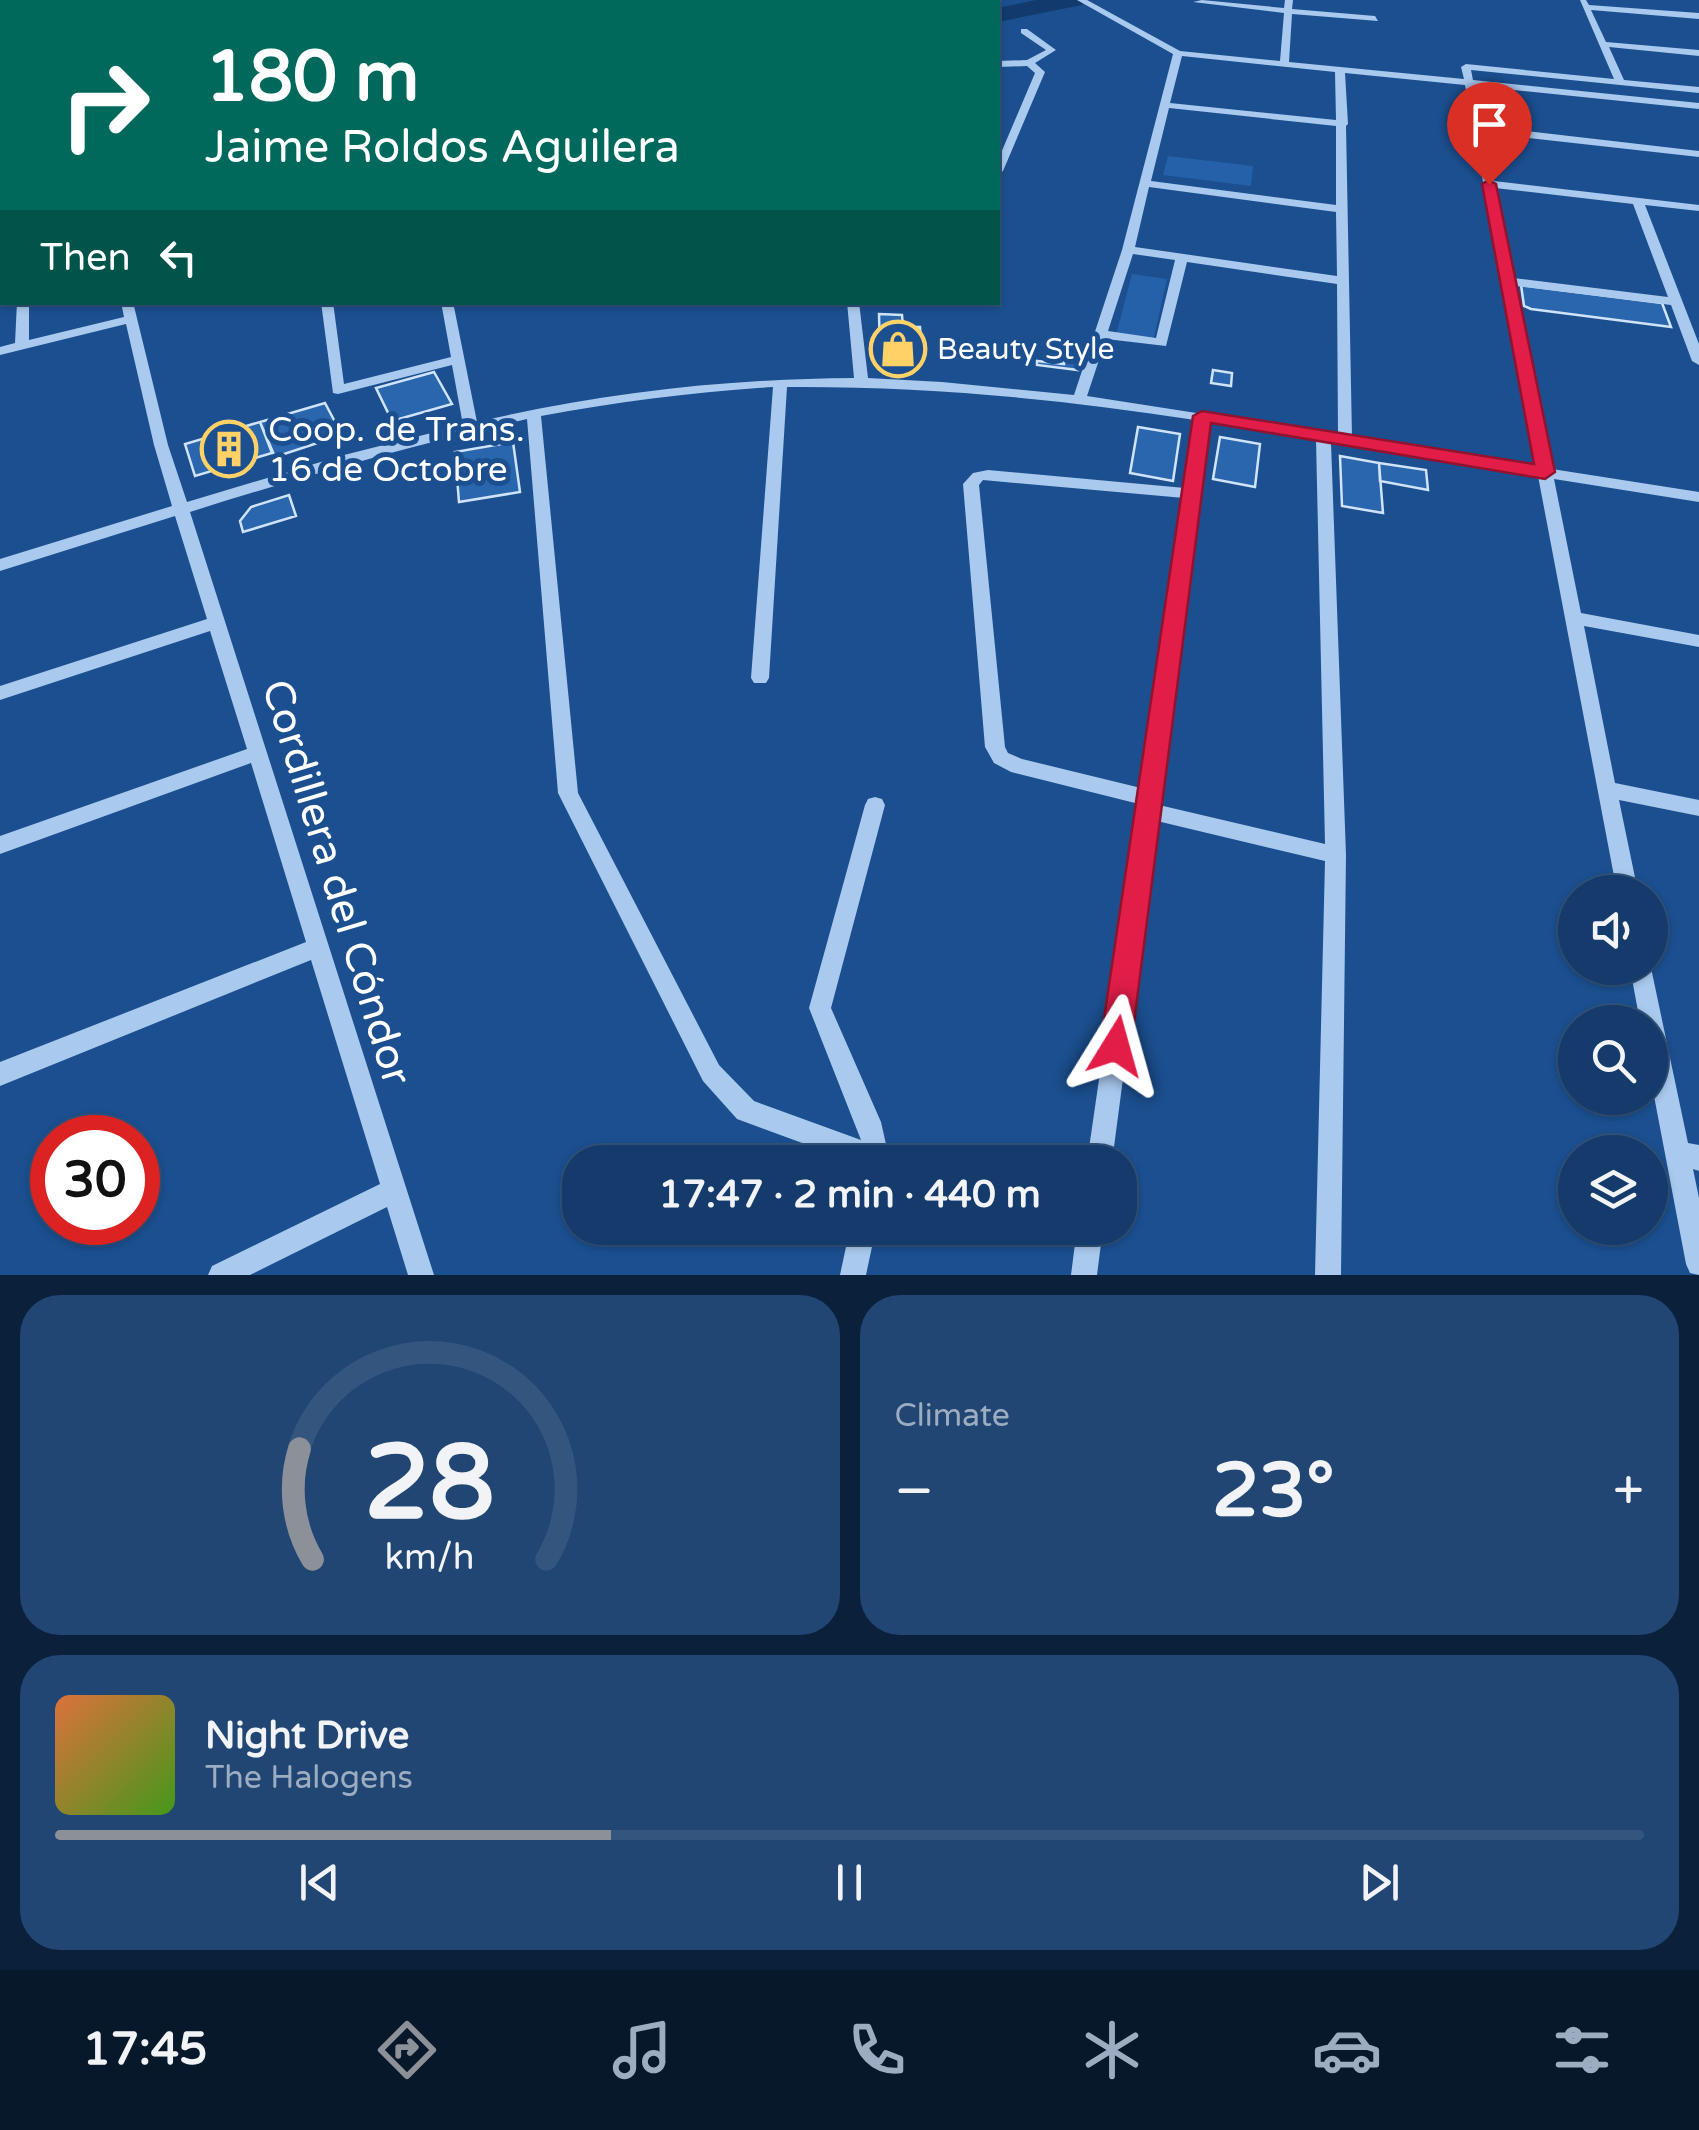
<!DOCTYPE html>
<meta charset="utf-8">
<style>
body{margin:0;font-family:"Varela Round",sans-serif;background:#214673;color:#f1f3f6;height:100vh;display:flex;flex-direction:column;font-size:38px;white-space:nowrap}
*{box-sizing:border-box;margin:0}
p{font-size:32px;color:#9dadc1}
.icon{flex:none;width:55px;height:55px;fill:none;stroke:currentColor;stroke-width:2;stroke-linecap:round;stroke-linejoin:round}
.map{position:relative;height:1275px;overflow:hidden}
.side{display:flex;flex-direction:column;gap:20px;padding:20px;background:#0b203b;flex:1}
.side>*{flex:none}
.banner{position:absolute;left:0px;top:0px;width:1000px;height:305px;box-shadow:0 2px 8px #0004,0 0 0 2px #33557e;background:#00695c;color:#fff;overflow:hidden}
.buttons{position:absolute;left:1558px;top:875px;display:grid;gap:20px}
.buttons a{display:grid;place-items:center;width:110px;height:110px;border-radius:50%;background:#143b6b;box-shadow:0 2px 8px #0004,0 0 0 2px #33557e;font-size:50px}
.speed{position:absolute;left:30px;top:1115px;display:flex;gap:20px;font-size:50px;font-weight:700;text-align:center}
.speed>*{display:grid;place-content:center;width:130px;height:130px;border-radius:50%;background:#143b6b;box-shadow:0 2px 8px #0004,0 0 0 2px #33557e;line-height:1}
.speed .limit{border:15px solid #d22;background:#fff;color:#111}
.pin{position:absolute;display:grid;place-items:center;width:85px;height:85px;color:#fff;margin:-102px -42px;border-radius:50% 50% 50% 0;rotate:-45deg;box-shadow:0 0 10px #0007}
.pin .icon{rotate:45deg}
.me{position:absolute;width:110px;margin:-55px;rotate:8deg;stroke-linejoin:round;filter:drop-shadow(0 0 8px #0008)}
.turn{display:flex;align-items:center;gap:35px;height:210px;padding:0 40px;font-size:45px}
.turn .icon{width:130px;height:130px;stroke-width:2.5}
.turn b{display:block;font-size:70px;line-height:85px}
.then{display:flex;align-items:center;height:95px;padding:0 40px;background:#0003;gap:20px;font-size:38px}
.big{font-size:75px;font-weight:700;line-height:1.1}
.side .card{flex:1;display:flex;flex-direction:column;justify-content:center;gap:15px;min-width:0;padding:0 35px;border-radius:40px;background:#214673}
.side .dial{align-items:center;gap:0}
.dial svg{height:260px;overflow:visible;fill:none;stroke:#33557e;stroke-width:7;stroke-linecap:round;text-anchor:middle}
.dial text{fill:#f1f3f6;stroke:none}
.song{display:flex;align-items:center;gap:30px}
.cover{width:120px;height:120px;border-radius:15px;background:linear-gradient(135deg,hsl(20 70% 55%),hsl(100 70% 35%))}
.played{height:10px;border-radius:5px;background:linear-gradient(90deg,#8c9099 35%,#33557e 35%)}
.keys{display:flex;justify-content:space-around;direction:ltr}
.heat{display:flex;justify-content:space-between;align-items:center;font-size:55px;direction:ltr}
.side .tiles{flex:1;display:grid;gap:20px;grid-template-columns:1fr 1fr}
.card:last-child{grid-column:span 2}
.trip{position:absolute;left:562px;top:1145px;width:575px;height:100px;border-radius:40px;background:#143b6b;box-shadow:0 2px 8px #0004,0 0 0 2px #33557e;font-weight:700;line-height:100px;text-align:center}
.tabs{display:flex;height:160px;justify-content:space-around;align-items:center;background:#08182b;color:#9dadc1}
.tabs .icon{width:70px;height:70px}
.tabs .on{color:#8c9099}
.tabs b{font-size:45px;color:#f1f3f6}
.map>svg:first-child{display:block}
</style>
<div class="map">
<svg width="1699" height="1275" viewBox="0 0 1699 1275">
<rect width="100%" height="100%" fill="#1b4f8f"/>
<!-- green -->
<path fill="#2461a8" d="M 1168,156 L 1253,166 L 1251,186 L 1163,175 Z
M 1132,274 L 1167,279 L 1153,341 L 1116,335 Z"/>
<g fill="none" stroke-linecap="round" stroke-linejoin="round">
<!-- river -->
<path fill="#123a6d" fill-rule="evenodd" d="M 1036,0 L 1085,0 L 1082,5 L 998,22 L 998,8 Z
M 2,171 L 2,191 L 0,192 L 0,172 Z"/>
</g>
<!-- building -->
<path fill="#2a66ad" stroke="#cfe3fa" stroke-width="2.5" d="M 1521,285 L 1662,303 L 1671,327 L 1531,309 L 1524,306 Z
M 879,314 L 902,315 L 903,327 L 920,327 L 922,354 L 880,354 Z
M 1065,351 L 1079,352 L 1078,370 L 1037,365 L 1037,361 L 1064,364 Z
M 1213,370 L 1232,373 L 1231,386 L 1211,383 Z
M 434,372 L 452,404 L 392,421 L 376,388 Z
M 325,403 L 342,435 L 275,457 L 260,422 Z
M 260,422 L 272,453 L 195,476 L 185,444 Z
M 1138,427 L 1180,434 L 1173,481 L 1130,473 Z
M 1220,437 L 1260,444 L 1255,487 L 1213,479 Z
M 513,442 L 520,492 L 459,502 L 455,452 Z
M 1340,456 L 1379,463 L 1383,513 L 1342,506 Z
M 1379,463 L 1426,470 L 1428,490 L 1380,481 Z
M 289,495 L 296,516 L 243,532 L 240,521 L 251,507 Z"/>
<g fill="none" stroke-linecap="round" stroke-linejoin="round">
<!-- minor -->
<path fill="#a9c9ee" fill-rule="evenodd" d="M 1077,0 L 1087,0 L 1180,51 L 1280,61 L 1284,13 L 1193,2 L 1202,0 L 1284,8 L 1285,0 L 1293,0 L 1292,9 L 1375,16 L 1378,21 L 1292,14 L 1289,62 L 1464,79 L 1461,67 L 1466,64 L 1614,79 L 1580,0 L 1586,0 L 1589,5 L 1699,13 L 1699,19 L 1591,10 L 1606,42 L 1699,50 L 1699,56 L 1609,47 L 1624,80 L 1699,87 L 1699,93 L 1471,70 L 1473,80 L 1699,103 L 1699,109 L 1474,86 L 1483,126 L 1699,151 L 1699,157 L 1484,133 L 1494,181 L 1699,205 L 1699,211 L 1645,205 L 1699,344 L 1699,365 L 1692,361 L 1671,305 L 1515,286 L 1552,469 L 1699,492 L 1699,502 L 1554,479 L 1581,613 L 1699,635 L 1699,647 L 1584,626 L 1615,783 L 1699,800 L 1699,816 L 1619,800 L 1638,892 L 1617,892 L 1538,476 L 1331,443 L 1346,855 L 1341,1275 L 1315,1275 L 1325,861 L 1157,821 L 1112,1162 L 1087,1162 L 1139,804 L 1011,772 L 994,763 L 985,747 L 963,484 L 973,473 L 988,470 L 1185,488 L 1195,420 C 1060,399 924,386 787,387 L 769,678 L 766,683 L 754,683 L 751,678 L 773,387 C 695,392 618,402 541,416 L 578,793 L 719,1065 L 754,1101 L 861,1140 L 809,1008 L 865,805 L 868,799 L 875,797 L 882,799 L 885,805 L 831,1008 L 881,1122 L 890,1162 L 854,1162 L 737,1119 L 703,1081 L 558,793 L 527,419 C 413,445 301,477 190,512 L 434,1275 L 408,1275 L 387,1207 L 250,1275 L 208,1275 L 212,1266 L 380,1184 L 311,960 L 0,1086 L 0,1062 L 306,942 L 251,763 L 0,854 L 0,836 L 247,749 L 210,631 L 0,700 L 0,686 L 207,619 L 175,516 L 0,571 L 0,559 L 172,506 L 154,445 L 126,324 L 0,355 L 0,347 L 15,343 L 17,302 L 29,302 L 29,340 L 124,317 L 121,302 L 133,302 L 168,445 L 187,502 L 344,455 L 463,425 L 452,365 L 338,394 L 333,393 L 321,302 L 333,302 L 344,384 L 451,357 L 441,302 L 453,302 L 477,422 C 601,393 725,379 854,378 L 847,302 L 859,302 L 868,378 L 942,382 L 1074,395 L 1122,250 L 1173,54 ZM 1182,56 L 1335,72 L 1336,120 L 1170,103 ZM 1345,73 L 1465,85 L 1536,467 L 1352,437 L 1346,126 L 1348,124 ZM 1169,108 L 1336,126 L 1336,205 L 1151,181 ZM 1149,187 L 1336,212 L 1337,276 L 1135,247 ZM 1495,188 L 1633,204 L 1668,297 L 1513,278 ZM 1133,254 L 1175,260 L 1156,338 L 1108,331 ZM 1187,262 L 1337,284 L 1338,435 L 1087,396 L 1106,339 L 1166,346 ZM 1209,422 L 1316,440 L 1325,844 L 1159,805 ZM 983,480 L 1184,498 L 1141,788 L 1022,759 L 1008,753 L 1005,747 L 979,485 Z
M 0,8 L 2,9 L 2,13 L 0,14 Z
M 1021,29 L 1027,29 L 1056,50 L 1035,63 L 1045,72 L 1003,171 L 998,174 L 998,160 L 1035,73 L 1027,66 L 998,67 L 998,61 L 1027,60 L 1046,50 L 1021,33 Z
M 0,42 L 2,42 L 2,48 L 0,48 Z
M 0,75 L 2,75 L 2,81 L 0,81 Z
M 0,119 L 2,120 L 2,126 L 0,126 Z
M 0,146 L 2,146 L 2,152 L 0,152 Z
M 0,223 L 2,223 L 2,229 L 0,229 Z
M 1650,963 L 1688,1143 L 1699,1145 L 1699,1171 L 1693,1169 L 1699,1198 L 1699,1275 L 1690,1273 L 1686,1264 L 1650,1075 L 1650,1022 L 1640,1022 L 1630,968 L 1650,968 Z
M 850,1228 L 876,1228 L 866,1275 L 840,1275 Z
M 1077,1228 L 1103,1228 L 1097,1275 L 1071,1275 Z"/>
</g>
<!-- route -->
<path fill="#e11d48" stroke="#92132f" stroke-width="2.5" d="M 1489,180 L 1496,184 L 1555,472 L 1545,479 L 1211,423 L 1131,1046 L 1126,1056 L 1116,1060 L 1105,1056 L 1100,1046 L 1193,416 L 1202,411 L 1534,464 L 1482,184 Z"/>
<!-- icons -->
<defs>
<g id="shop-ring" transform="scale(2.875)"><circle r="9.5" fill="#1b4f8f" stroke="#ffd166" stroke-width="1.5"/><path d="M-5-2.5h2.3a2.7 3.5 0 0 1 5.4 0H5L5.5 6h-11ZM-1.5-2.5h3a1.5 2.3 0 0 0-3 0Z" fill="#ffd166"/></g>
<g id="building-ring" transform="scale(2.875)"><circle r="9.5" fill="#1b4f8f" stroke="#ffd166" stroke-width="1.5"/><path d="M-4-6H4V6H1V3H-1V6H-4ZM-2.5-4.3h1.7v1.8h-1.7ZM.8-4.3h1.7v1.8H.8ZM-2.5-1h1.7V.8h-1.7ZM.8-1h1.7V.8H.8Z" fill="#ffd166"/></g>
</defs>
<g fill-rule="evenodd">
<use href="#shop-ring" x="898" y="349"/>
<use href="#building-ring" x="229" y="449"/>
</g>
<g text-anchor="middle" stroke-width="10" stroke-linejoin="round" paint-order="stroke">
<!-- far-poi labels -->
<g font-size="30" fill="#fff" stroke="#1b4f8f" text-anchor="start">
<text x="937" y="359">Beauty Style</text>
</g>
<!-- poi labels -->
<g font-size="35" fill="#fff" stroke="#1b4f8f" text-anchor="start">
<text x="268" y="441">Coop. de Trans.<tspan x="268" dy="40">16 de Octobre</tspan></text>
</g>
<!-- near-street labels -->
<g font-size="42" fill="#fff" stroke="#1b4f8f">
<text transform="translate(338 882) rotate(73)" y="15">Cordillera del Cóndor</text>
</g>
</g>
</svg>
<div class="buttons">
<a><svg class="icon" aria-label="sound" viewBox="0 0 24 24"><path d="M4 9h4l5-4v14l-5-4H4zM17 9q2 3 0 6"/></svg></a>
<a><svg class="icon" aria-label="search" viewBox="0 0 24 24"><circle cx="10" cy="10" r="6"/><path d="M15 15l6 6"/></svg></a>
<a><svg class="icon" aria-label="layers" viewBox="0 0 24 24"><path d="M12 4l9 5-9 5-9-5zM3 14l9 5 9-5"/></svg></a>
</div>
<div class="speed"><div class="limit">30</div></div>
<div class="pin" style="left:1489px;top:184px;background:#d93025"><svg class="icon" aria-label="arrive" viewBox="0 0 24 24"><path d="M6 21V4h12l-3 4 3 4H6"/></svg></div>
<svg class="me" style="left:1116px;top:1046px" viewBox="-20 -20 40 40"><path d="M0-17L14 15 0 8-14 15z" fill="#e11d48" stroke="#fff" stroke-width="4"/></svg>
<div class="trip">17:47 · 2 min · 440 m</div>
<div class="banner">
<div class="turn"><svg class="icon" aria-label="right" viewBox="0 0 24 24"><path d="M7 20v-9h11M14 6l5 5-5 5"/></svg><div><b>180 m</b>Jaime Roldos Aguilera</div></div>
<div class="then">Then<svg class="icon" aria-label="left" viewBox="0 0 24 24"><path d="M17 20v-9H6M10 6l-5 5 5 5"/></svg></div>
</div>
</div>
<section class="side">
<div class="tiles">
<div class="card dial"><svg viewBox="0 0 100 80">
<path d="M14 69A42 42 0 1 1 86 69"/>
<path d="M14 69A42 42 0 0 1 10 35" stroke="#8c9099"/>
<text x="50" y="56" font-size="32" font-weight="700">28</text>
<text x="50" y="72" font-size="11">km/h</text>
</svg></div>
<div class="card"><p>Climate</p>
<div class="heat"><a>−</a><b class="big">23°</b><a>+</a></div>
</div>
<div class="card">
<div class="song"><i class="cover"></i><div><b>Night Drive</b><p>The Halogens</p></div></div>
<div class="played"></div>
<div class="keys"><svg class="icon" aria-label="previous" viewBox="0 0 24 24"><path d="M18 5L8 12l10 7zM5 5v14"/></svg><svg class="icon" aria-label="pause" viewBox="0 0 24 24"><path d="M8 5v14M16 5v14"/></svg><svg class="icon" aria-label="next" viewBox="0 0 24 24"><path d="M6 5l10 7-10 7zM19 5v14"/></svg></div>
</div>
</div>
</section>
<nav class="tabs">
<b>17:45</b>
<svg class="icon on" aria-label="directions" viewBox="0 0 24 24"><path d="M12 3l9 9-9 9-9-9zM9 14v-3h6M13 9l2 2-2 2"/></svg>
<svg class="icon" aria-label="music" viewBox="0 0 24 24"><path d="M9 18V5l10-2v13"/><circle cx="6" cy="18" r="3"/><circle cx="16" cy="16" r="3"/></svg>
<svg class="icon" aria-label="phone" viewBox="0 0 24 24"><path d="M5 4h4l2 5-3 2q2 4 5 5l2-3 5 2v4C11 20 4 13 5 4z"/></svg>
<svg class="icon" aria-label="climate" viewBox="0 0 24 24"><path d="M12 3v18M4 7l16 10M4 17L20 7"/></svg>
<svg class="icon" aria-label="car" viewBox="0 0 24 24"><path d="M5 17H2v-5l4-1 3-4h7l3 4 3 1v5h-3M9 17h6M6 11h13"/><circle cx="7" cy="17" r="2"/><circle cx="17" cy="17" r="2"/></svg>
<svg class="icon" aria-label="filters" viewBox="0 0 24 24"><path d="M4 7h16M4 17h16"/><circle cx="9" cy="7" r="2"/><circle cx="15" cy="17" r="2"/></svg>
</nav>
